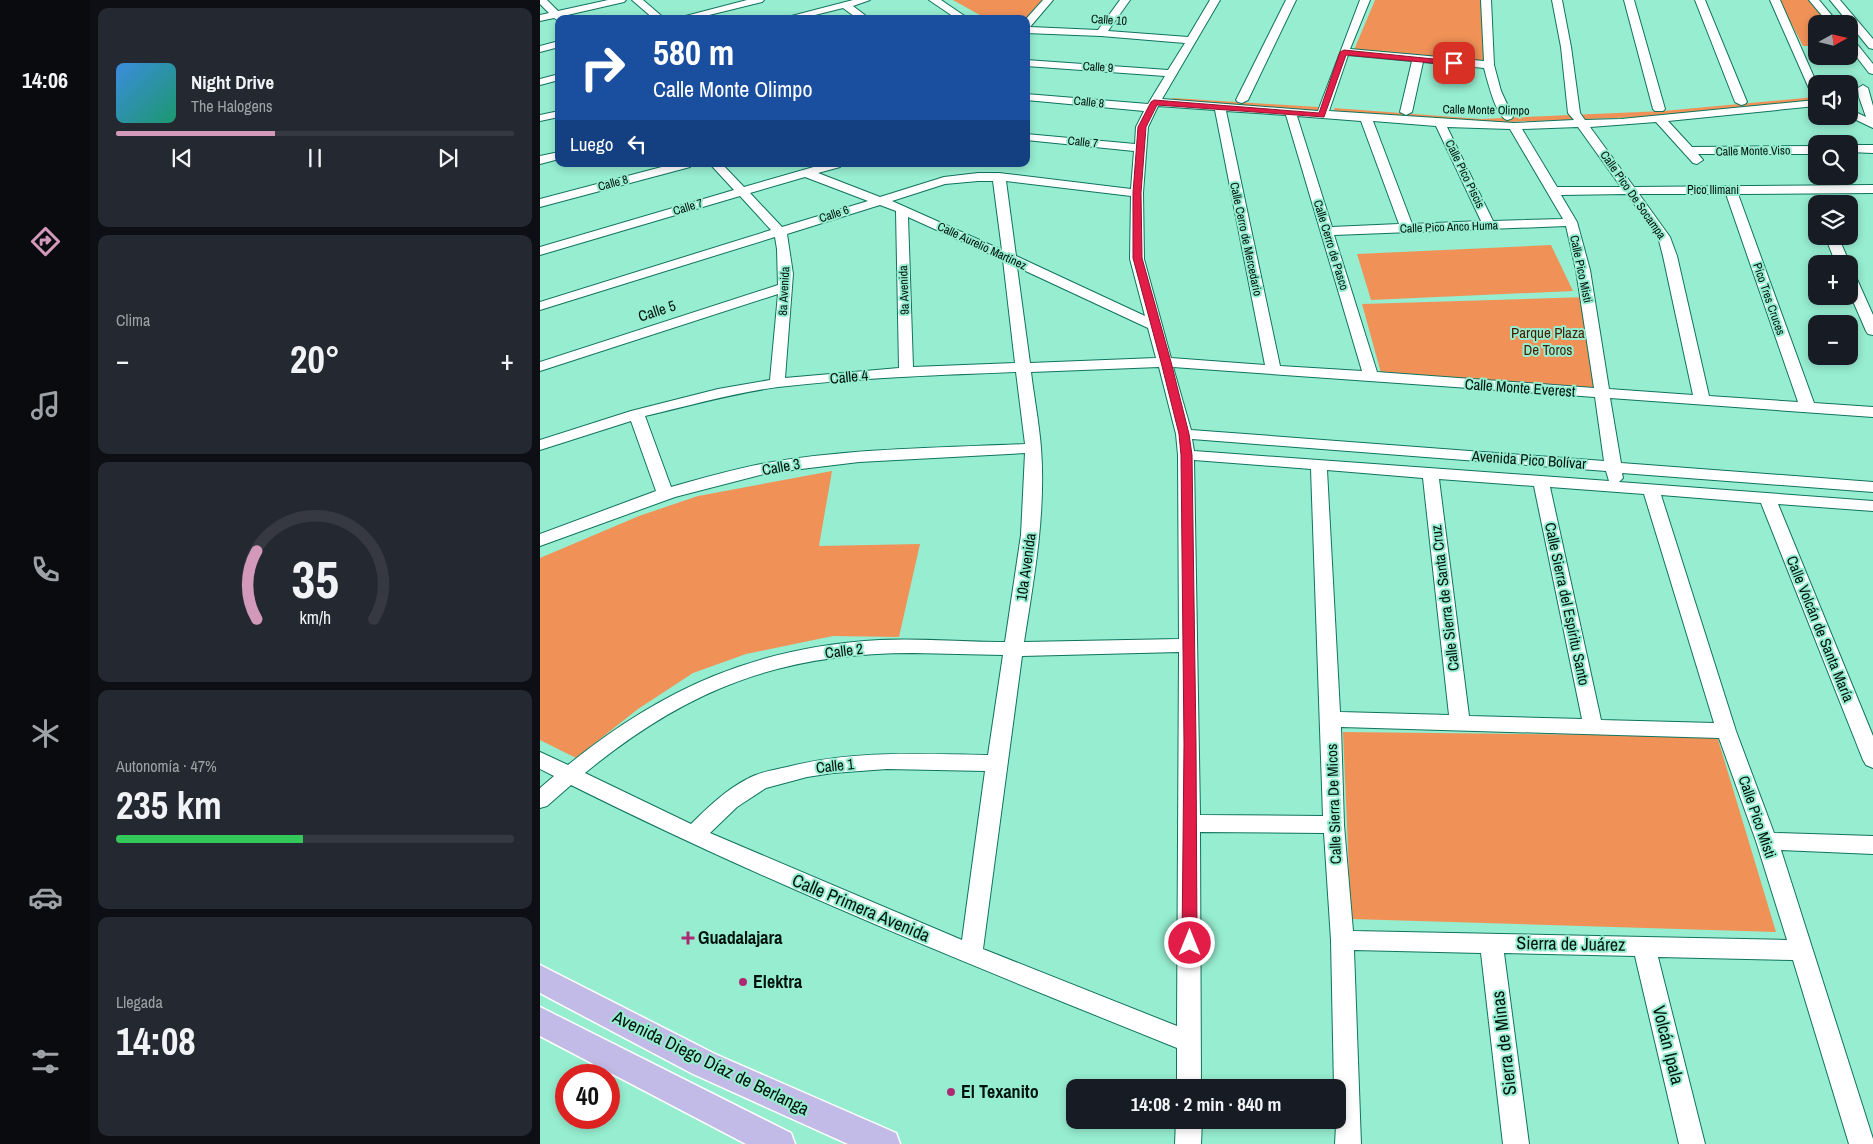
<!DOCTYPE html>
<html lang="es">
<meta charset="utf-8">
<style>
body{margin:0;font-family:"Archivo Narrow",sans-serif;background:#242831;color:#f1f3f6;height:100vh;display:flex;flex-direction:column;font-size:19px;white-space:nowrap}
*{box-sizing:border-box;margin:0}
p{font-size:16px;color:#9ea1a6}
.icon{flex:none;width:28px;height:28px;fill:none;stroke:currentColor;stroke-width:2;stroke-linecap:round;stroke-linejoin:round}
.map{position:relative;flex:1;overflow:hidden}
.sheet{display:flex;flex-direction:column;gap:8px;padding:8px;background:#0d0f14;width:450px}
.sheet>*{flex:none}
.guide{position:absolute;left:15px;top:15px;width:475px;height:152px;border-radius:10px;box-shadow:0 2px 8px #0003;background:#1a4fa0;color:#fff;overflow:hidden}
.needle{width:32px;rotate:82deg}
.tools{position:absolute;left:1268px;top:15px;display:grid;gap:10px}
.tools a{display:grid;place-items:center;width:50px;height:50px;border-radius:10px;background:#171b24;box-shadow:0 2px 8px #0003;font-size:25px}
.speed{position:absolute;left:15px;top:1064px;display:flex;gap:10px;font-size:25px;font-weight:700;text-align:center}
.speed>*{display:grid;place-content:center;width:65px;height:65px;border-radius:50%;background:#171b24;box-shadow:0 2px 8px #0003;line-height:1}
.speed .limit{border:8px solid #d22;background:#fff;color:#111}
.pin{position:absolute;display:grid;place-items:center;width:42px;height:42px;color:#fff;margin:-21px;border-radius:10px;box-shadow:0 2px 8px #0006}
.me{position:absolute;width:55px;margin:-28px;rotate:0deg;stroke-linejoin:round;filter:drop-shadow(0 0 4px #0008)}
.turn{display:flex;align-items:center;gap:18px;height:105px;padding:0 15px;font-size:22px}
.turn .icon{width:65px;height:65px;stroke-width:2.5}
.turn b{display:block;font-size:35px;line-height:42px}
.then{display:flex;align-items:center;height:48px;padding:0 15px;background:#0003;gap:10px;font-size:19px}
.big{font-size:38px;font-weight:700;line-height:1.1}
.sheet .tile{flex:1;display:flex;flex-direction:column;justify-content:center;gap:8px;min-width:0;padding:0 18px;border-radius:10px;background:#242831}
.sheet .dial{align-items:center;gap:0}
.dial svg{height:130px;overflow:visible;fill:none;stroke:#363941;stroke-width:7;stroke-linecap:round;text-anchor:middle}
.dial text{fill:#f1f3f6;stroke:none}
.song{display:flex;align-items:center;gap:15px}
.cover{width:60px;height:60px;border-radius:8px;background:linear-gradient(135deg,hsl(210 70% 55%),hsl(160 70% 35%))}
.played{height:5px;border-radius:2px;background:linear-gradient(90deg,#d299bb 40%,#363941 40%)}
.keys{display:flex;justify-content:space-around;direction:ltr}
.heat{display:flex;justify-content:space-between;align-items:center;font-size:28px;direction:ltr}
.charge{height:8px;border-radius:4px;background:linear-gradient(90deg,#34c759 47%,#363941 0)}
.trip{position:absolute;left:526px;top:1079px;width:280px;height:50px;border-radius:10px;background:#171b24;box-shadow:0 2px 8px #0003;font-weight:700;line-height:50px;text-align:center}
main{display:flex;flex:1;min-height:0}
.menu{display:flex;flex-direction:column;width:90px;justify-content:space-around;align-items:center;background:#090b0e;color:#9ea1a6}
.menu .icon{width:35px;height:35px}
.menu .selected{color:#d299bb}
.menu b{font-size:22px;color:#f1f3f6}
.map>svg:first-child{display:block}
</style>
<main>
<nav class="menu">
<b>14:06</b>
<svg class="icon selected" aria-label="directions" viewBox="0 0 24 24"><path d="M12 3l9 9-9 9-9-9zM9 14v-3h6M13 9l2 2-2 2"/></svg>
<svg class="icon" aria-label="music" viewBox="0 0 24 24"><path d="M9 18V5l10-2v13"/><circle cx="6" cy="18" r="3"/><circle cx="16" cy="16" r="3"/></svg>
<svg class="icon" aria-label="phone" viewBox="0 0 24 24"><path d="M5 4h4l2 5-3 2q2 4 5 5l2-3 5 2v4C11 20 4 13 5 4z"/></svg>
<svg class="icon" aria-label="climate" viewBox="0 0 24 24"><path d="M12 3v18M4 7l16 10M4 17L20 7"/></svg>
<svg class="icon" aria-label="car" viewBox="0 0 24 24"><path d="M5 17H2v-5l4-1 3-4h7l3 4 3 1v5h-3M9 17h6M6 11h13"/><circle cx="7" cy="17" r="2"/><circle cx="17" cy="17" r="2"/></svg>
<svg class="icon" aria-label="filters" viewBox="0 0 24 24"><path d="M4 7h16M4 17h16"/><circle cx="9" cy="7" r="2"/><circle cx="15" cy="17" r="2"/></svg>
</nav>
<section class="sheet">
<div class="tile">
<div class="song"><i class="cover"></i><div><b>Night Drive</b><p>The Halogens</p></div></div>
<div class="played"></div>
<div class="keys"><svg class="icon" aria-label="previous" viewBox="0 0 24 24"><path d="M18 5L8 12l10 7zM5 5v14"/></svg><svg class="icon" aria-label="pause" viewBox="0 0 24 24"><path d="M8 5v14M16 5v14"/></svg><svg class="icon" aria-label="next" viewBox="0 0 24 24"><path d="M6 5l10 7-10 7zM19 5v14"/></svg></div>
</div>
<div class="tile"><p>Clima</p>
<div class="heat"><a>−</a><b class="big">20°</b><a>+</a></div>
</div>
<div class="tile dial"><svg viewBox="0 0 100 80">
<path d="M14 69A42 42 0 1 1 86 69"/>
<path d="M14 69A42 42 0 0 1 14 27" stroke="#d299bb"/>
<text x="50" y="56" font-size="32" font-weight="700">35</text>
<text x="50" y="72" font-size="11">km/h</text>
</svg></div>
<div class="tile"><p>Autonomía · 47%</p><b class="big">235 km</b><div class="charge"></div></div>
<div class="tile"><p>Llegada</p><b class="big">14:08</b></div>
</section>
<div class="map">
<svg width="1333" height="1144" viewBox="0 0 1333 1144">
<rect width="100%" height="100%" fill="#96edd0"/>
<!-- green -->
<path fill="#f09258" d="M 413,0 L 504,0 L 486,19 L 447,19 Z
M 835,0 L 942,0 L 947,62 L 814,50 Z
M 1239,0 L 1270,0 L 1289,24 L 1276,24 L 1276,46 L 1263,46 Z
M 1275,97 L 1276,100 L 1127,116 L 943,123 L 795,112 L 794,108 L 941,119 L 1123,111 Z
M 633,98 L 778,107 L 779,111 L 630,101 Z
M 1011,245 L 1033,291 L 831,300 L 817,254 Z
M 1047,297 L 1058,389 L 841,373 L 822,304 Z
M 292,471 L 279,546 L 380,544 L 359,637 L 293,636 L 206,654 L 153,673 L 98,709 L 36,758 L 0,740 L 0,558 L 99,516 L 158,496 Z
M 803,732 L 1177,736 L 1236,932 L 811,919 Z"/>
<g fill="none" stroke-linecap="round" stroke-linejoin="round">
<!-- minor casing -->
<g stroke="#10745d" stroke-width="2">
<path id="minor" d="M 0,0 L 7,0 L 18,11 L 68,0 L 86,0 L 84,2 L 23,16 L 26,19 L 19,19 L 19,21 L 14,18 L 0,21 L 0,15 L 9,13 L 0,4 Z
M 92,0 L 103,0 L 125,19 L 114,19 Z
M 207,0 L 224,0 L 222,2 L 153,19 L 134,19 Z
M 313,0 L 330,0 L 313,6 L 330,19 L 318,19 L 303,8 L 259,19 L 240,19 Z
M 389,0 L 401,0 L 429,19 L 417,19 Z
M 503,0 L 513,0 L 490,27 L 558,30 L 580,0 L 590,0 L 568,31 L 648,37 L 670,0 L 680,0 L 622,99 L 778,111 L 820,0 L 830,0 L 810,49 L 944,61 L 941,0 L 951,0 L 954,65 L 961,91 L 973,117 L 971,119 L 967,120 C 956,117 947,79 944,68 L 883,62 L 872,112 L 866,115 L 860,112 L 872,61 L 808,55 L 789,111 L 974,123 L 1034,120 L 1028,113 L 1021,47 L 1012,0 L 1022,0 L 1031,47 L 1040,113 L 1045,120 L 1081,119 L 1276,100 L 1276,106 L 1128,121 L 1152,147 L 1276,146 L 1276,154 L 1158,154 L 1163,160 L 1157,164 L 1153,163 L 1116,122 L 1050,127 L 1094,187 L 1333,185 L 1333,193 L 1198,194 L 1274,403 L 1333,407 L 1333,417 L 1070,398 L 1081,463 L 1333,482 L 1333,492 L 1082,473 L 1083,478 L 1079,482 L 1333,501 L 1333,511 L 1238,504 L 1333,736 L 1333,768 L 1326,765 L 1323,760 L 1221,503 L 1121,495 L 1196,731 L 1234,833 L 1333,836 L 1333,854 L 1241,850 L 1333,1139 L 1333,1144 L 1309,1144 L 1253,960 L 1118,957 L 1165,1144 L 1139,1144 L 1095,956 L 964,953 L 989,1144 L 963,1144 L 941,953 L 814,950 L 821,1144 L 795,1144 L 798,1088 L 794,1088 L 791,940 L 784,833 L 660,832 L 661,1088 L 637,1088 L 637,1048 C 433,966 229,884 31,785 L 7,806 L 0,808 L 0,788 L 14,776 L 0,769 L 0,752 L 28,765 C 123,688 216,647 340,640 C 382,638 424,642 465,642 L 481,535 L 485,453 L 319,462 L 228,473 L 135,497 L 0,546 L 0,534 L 116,491 L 91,421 L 0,450 L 0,440 L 91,411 L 178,389 L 230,380 L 238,294 L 0,371 L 0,362 L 238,285 L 237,249 L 235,237 L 0,310 L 0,302 L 231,230 L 200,196 L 0,255 L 0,247 L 194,190 L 170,164 L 182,164 L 204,187 L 284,164 L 302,164 L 300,167 L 278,173 L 340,197 L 404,177 L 438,173 L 459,173 L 591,189 L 594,151 L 486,140 L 486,134 L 595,144 L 596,127 L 604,111 L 486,100 L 486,94 L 608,104 L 625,76 L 486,66 L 486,60 L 628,70 L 645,43 L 561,36 L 486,33 L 486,19 ZM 618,106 L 675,110 L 725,365 L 631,358 L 604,259 L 603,193 L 608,127 ZM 686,111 L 746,115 L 822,371 L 740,366 ZM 757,116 L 821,121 L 859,224 L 792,227 ZM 833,121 L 896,126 L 941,221 L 872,224 ZM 907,127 L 970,129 L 1023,219 L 953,221 ZM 1038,127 L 1081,187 L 1017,187 L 982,129 ZM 265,177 L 328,201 L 242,227 L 210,193 ZM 438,181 L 453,181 L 462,250 L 352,201 L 405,184 ZM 466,181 L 591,196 L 590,259 L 605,316 L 476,256 ZM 1087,194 L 1118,237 L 1123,256 L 1153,395 L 1069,389 L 1050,270 L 1037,222 L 1021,195 ZM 1099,194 L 1186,194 L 1258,402 L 1169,396 L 1137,256 L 1130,237 ZM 340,205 L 356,211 L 359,368 L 245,378 L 253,274 L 247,234 ZM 368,217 L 463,260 L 475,363 L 373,367 ZM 1026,226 L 1036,270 L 1054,388 L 837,372 L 794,235 ZM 477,267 L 608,328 L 616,358 L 490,363 ZM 619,367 L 636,434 L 638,455 L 639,639 L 484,642 C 494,579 506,512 501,448 C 499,422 494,397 491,372 ZM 633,367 L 1055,397 L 1064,461 L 651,430 ZM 476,372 L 485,444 C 399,448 312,448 227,463 C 194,469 163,478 131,487 L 105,416 C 149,406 193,393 238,387 C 317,378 397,375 476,372 ZM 652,439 L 1066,471 L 1069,481 L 654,451 ZM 654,460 L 771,469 L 783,816 L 660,815 ZM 787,470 L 883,478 L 909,715 L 800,712 ZM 899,479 L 994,486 L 1042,719 L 929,716 ZM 1010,487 L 1104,494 L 1174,723 L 1061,720 ZM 639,652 L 637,1026 L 443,949 L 482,656 ZM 373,653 L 463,655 L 448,755 C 380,754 313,750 247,767 C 234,770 219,772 207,779 C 186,790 168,807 151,824 L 45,773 C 147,689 240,653 373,653 ZM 801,727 L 1179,738 L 1216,841 L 1247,940 L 813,931 L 804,825 ZM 347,769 L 445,771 L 422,940 L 170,833 L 197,807 L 226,788 L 267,777 L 293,773 Z
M 746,0 L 756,0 L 708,100 L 702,103 L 698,102 L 696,100 Z
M 1084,0 L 1094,0 L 1125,109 L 1123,111 L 1115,111 L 1113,109 Z
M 1155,0 L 1165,0 L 1207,102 L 1205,104 L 1201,105 L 1195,102 Z
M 1230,0 L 1240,0 L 1277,84 L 1276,96 L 1271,93 Z
M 1269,0 L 1279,0 L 1299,24 L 1289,24 Z
M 1290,0 L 1300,0 L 1333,39 L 1333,49 L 1329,48 Z
M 1309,38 L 1313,39 L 1333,64 L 1333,74 L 1329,73 L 1309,47 Z
M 19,41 L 19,47 L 0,52 L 0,46 Z
M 19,74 L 19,80 L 0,85 L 0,79 Z
M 1323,85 L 1328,88 L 1333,106 L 1333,128 L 1308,116 L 1309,109 L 1326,117 L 1319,97 L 1318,88 Z
M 19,111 L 19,117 L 0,121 L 0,115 Z
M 1309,145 L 1333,145 L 1333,153 L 1309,152 Z
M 19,152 L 19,159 L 0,164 L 0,156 Z
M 133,164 L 152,164 L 150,167 L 0,207 L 0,199 Z
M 1285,236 L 1298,236 L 1310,264 L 1309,265 L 1309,264 L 1296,264 Z
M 1309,273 L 1316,277 L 1333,315 L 1333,335 L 1328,334 L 1326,331 L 1309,292 Z
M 636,1120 L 662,1120 L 661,1144 L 635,1144 Z"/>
</g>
<!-- major casing -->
<g stroke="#fff" stroke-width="3">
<path id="major" d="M 0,965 L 175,1054 L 356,1133 L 360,1144 L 308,1144 L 153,1074 L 0,993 Z
M 0,1007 L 251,1133 L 255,1144 L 206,1144 L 0,1036 Z"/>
</g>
<!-- minor -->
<use href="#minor" fill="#fff" fill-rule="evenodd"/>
<!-- major -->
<use href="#major" fill="#c2bbe7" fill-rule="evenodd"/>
</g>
<!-- route -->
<path fill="#e11d48" stroke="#92132f" d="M 804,50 L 914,61 L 917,63 L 914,65 L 806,55 L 784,117 L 617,105 L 606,127 L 601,193 L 602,258 L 631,362 L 649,434 L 652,455 L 656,744 L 657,943 L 655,947 L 650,949 L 645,947 L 642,943 L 644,744 L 641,455 L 639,434 L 621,362 L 593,258 L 593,193 L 598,127 L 611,102 L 614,100 L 779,113 L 800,52 Z"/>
<!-- markers -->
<g fill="#ad2a73" stroke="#96edd0" stroke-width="2">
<path d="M145.5 930.5h5v5h5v5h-5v5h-5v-5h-5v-5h5z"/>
<circle cx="203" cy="982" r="5"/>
<circle cx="411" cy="1092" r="5"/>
</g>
<g text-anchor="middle" stroke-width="4" stroke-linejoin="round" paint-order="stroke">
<!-- far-street labels -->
<g font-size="12" fill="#00140d" stroke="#96edd0">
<text transform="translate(569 20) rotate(4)" y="4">Calle 10</text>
<text transform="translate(558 67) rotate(4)" y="4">Calle 9</text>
<text transform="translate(549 102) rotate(6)" y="4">Calle 8</text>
<text transform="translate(946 110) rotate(1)" y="4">Calle Monte Olimpo</text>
<text transform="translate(543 142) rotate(6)" y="4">Calle 7</text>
<text transform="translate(1213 151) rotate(-1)" y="4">Calle Monte Viso</text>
<text transform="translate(925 174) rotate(64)" y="4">Calle Pico Piscis</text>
<text transform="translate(73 183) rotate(-15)" y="4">Calle 8</text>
<text x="1173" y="194">Pico Ilimani</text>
<text transform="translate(1093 195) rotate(55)" y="4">Calle Pico De Socampa</text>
<text transform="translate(148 207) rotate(-17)" y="4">Calle 7</text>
<text transform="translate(294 214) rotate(-18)" y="4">Calle 6</text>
<text transform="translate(909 227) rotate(-2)" y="4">Calle Pico Anco Huma</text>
<text transform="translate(706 239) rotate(78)" y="4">Calle Cerro de Mercedario</text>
<text transform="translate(791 245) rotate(73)" y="4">Calle Cerro de Pasco</text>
<text transform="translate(442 246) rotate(25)" y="4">Calle Aurelio Martínez</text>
<text transform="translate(1041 269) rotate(78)" y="4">Calle Pico Misti</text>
<text transform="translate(364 290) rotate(-92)" y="4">9a Avenida</text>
<text transform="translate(244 291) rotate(-87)" y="4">8a Avenida</text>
<text transform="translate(1229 299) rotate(71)" y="4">Pico Tres Cruces</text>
</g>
<!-- street labels -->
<g font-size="15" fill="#00140d" stroke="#96edd0">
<text transform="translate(117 311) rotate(-18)" y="5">Calle 5</text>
<text transform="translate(309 377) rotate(-5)" y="5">Calle 4</text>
<text transform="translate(980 388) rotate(4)" y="5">Calle Monte Everest</text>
<text transform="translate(989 460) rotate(4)" y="5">Avenida Pico Bolívar</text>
<text transform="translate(241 467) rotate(-10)" y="5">Calle 3</text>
<text transform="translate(486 567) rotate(-82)" y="5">10a Avenida</text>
<text transform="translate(905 598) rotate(-97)" y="5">Calle Sierra de Santa Cruz</text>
<text transform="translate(1027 604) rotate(78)" y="5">Calle Sierra del Espíritu Santo</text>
<text transform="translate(1280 629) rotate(68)" y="5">Calle Volcán de Santa María</text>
<text transform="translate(304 651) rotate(-7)" y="5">Calle 2</text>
<text transform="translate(295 766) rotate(-6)" y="5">Calle 1</text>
<text transform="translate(794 804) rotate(-92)" y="5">Calle Sierra De Micos</text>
<text transform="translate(1217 817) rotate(71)" y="5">Calle Pico Misti</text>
</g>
<!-- park labels -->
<g font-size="15" fill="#481d00" stroke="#96edd0">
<text x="1008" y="338">Parque Plaza<tspan x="1008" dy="17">De Toros</tspan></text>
</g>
<!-- near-street labels -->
<g font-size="18" fill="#00140d" stroke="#96edd0">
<text transform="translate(321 908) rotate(23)" y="6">Calle Primera Avenida</text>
<text transform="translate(1031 944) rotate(1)" y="6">Sierra de Juárez</text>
<text transform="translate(964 1043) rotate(-97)" y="6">Sierra de Minas</text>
<text transform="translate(1128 1045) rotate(76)" y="6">Volcán Ipala</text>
<text transform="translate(171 1063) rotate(26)" y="6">Avenida Diego Díaz de Berlanga</text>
</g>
<!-- near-poi labels -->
<g font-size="18" font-weight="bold" fill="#00140d" stroke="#96edd0" text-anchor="start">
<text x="158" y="944">Guadalajara</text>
<text x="213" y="988">Elektra</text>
<text x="421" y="1098">El Texanito</text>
</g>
</g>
</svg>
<div class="tools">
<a><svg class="needle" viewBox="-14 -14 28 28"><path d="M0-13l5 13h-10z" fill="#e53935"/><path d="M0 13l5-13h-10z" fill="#9ea1a6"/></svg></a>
<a><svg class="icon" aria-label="sound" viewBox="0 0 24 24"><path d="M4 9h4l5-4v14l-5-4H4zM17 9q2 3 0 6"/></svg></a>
<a><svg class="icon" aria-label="search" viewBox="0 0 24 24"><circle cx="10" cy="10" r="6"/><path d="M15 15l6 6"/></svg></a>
<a><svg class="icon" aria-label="layers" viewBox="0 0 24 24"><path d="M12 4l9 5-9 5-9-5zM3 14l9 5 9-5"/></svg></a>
<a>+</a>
<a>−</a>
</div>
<div class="speed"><div class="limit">40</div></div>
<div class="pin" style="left:914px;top:63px;background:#d93025"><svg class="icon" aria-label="arrive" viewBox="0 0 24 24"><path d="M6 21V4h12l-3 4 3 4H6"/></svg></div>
<svg class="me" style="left:650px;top:943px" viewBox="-20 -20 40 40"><circle r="17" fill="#e11d48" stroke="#fff" stroke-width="3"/><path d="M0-11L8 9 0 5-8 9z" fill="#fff"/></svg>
<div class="trip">14:08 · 2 min · 840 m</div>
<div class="guide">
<div class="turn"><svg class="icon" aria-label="right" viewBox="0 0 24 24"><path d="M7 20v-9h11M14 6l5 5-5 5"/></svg><div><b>580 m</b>Calle Monte Olimpo</div></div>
<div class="then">Luego<svg class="icon" aria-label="left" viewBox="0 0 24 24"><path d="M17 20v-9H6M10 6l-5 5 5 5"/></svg></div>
</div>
</div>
</main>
